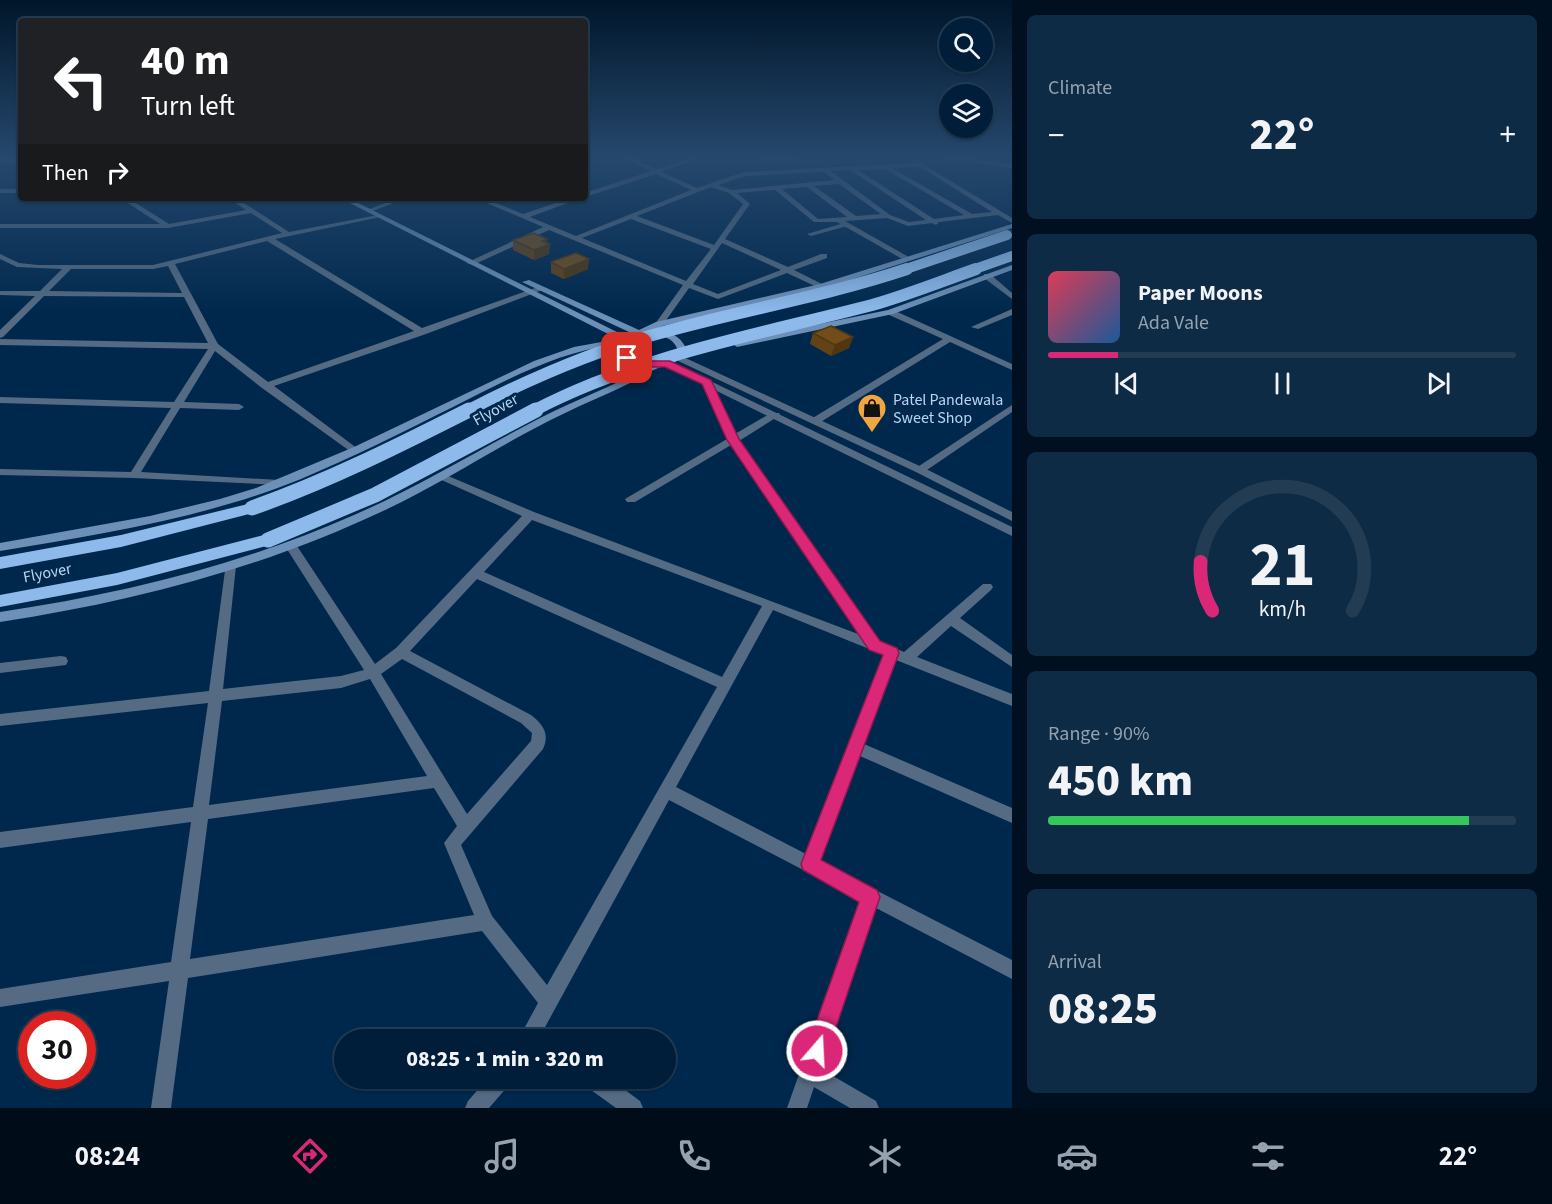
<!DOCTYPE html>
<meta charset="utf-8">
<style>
body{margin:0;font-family:"Source Sans 3",sans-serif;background:#0e2b45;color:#f1f3f6;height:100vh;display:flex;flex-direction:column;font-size:22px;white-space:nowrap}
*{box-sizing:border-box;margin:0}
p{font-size:20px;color:#95a2af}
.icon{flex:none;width:33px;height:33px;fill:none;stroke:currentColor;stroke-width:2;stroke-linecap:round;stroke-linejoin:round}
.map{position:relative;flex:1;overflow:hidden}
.drawer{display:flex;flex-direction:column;gap:15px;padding:15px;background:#001020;width:540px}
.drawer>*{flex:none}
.top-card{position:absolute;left:18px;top:18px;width:570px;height:183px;border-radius:6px;box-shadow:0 2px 4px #0004,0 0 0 2px #223c54;background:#202124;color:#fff;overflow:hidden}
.fabs{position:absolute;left:939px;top:18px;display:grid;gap:12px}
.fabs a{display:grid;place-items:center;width:54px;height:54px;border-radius:50%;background:#001e3a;box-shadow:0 2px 4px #0004,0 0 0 2px #223c54;font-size:30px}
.speed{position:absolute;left:18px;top:1011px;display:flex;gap:12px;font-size:30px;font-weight:700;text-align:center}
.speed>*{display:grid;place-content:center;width:78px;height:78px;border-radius:50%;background:#001e3a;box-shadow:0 2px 4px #0004,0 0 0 2px #223c54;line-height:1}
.speed .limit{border:9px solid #d22;background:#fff;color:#111}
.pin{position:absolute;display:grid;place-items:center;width:51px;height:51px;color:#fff;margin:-26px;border-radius:12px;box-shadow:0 3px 9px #0006}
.me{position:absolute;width:66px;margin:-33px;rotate:19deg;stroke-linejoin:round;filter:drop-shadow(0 0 4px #0008)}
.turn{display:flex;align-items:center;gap:21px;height:126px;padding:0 24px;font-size:27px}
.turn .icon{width:78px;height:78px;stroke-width:2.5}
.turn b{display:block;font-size:42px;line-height:51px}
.then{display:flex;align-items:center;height:57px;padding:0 24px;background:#0003;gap:12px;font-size:22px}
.big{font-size:45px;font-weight:800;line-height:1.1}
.drawer .widget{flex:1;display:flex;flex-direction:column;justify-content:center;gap:9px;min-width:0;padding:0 21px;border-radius:9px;background:#0e2b45}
.drawer .dial{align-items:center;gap:0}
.dial svg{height:156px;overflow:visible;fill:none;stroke:#223c54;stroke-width:7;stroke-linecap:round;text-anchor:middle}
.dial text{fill:#f1f3f6;stroke:none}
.song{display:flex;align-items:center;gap:18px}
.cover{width:72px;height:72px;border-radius:9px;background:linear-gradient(135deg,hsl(350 70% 55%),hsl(210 70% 35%))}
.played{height:6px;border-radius:3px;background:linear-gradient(90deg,#db2777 15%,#223c54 15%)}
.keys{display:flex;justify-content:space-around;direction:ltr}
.heat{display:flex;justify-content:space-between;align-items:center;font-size:33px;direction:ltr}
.charge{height:9px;border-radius:4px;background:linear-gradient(90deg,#34c759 90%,#223c54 0)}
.trip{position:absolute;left:334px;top:1029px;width:342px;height:60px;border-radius:30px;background:#001e3a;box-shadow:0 2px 4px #0004,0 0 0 2px #223c54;font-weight:800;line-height:60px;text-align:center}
.tab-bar{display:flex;height:96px;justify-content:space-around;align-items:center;background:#000c17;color:#95a2af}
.tab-bar .icon{width:42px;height:42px}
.tab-bar .active{color:#db2777}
.tab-bar b{font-size:27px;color:#f1f3f6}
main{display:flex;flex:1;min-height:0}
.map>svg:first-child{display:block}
</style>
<main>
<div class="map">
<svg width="1012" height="1108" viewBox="0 0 1012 1108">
<rect width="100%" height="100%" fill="#00284d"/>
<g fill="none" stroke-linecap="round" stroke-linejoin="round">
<!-- service -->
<path fill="#546b83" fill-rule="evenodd" d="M 844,223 L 851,225 L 811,236 L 807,234 Z"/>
<!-- minor -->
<path fill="#546b83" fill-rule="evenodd" d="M 624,158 L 633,158 L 657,169 L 690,158 L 700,158 L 662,172 L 697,188 L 744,172 L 914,163 L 913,162 L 916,160 L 1012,218 L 1012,223 L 998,215 L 939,222 L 936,225 L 932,223 L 908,226 L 887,218 L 845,221 L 907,256 L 908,258 L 904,260 L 837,222 L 814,222 L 775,190 L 737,193 L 750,204 L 725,239 L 788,267 L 821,254 L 827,254 L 827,258 L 794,270 L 826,286 L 819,288 L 787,273 L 718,299 L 689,288 L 662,326 L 659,327 L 655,324 L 683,285 L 549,230 L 473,265 L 466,263 L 543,227 L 475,198 L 484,198 L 523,214 L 571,198 L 581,198 L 530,217 L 576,236 L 691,190 L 656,174 L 585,197 L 585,193 L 651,171 ZM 920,167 L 992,212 L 972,214 L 892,168 ZM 885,169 L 964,215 L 934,219 L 858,170 ZM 850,170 L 926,220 L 909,222 L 890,215 L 831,171 ZM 823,172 L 835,180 L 732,190 L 718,185 L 745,176 ZM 839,184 L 881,214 L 856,216 L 814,186 ZM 711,187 L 729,193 L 743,204 L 714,245 L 637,216 ZM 807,187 L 847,217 L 818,219 L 782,189 ZM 631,219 L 711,249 L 686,281 L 582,238 ZM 722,243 L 781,270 L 718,294 L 693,284 Z
M 756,158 L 800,158 L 768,163 Z
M 942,158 L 964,158 L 1012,164 L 1012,168 Z
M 0,159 L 21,159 L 21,163 L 0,163 Z
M 0,189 L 21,189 L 21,193 L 0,193 Z
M 120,198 L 128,198 L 169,224 L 246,210 L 228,198 L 236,198 L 289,232 L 378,215 L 378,217 L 376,218 L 275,239 L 422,328 L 538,287 L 545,289 L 426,334 L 274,386 L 358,449 L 359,451 L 358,453 L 354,454 L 262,388 L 215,351 L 184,402 L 239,404 L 244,407 L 239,410 L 180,408 L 141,472 L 279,480 L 284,483 L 283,485 L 134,478 L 0,475 L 0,469 L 131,472 L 171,408 L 0,403 L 0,397 L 174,402 L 208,349 L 0,345 L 0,339 L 208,343 L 184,297 L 44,296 L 3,337 L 0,338 L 0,330 L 35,296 L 0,295 L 0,291 L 40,291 L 62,269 L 17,267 L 0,259 L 0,254 L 19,263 L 38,265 L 153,265 L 282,233 L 251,213 L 168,228 L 0,228 L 0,224 L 160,224 ZM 267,241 L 414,331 L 268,382 L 218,344 L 175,264 ZM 168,266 L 182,293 L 49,291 L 71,269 L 153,269 Z
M 398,198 L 407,198 L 370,212 L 365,211 Z
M 984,274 L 990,274 L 1012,293 L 1012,299 L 984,278 Z
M 1012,309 L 1012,315 L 978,329 L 971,327 Z
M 887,310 L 893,310 L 1012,364 L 1012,370 L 950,342 L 819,423 L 811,423 L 811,419 L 943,339 L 887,314 Z
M 707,379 L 712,382 L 735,434 L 771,413 L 779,413 L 780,415 L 739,441 L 878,641 L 904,652 L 983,584 L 991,584 L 993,587 L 991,590 L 960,618 L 1012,655 L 1012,667 L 951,626 L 917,657 L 1012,694 L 1012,706 L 896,660 L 864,744 L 1012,808 L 1012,823 L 860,756 L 819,861 L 1012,960 L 1012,979 L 876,908 L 821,1069 L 876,1101 L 879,1108 L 850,1108 L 814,1087 L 807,1108 L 787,1108 L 861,900 L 669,800 L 538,1040 L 518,1040 L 538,1003 L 482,931 L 188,978 L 171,1108 L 151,1108 L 169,981 L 0,1007 L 0,989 L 171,962 L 191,822 L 0,848 L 0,832 L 193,807 L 208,703 L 0,726 L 0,714 L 209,691 L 226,563 L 234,563 L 236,566 L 223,689 L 341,676 L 364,670 L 285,546 L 291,542 L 295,543 L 375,664 L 396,648 L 522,516 L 437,478 L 436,476 L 437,474 L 441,473 L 534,512 L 858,634 L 731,445 L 635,502 L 627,502 L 625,499 L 727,439 L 702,382 ZM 532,520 L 762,606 L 722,677 L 484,572 ZM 477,579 L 717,687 L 547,985 L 492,916 L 461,845 L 543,749 C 550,734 543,724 531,715 L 410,651 ZM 773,610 L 884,655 L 806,854 L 676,787 ZM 402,659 L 521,723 L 532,733 L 531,741 L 467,814 L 381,674 ZM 370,679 L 427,776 L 209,805 L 222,701 L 341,688 ZM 434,788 L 457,826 L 444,843 L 474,915 L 190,959 L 208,819 Z
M 1012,405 L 1012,412 L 924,472 L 916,472 L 915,470 L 916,468 Z
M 61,656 L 66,657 L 68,661 L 66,665 L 0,673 L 0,663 Z
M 488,1078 L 512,1078 L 509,1085 L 489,1108 L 465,1108 L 468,1101 Z
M 581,1078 L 609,1078 L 640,1101 L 643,1108 L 616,1108 L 584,1085 Z"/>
<!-- tertiary -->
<path fill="#546b83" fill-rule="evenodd" d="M 679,355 L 924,468 L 1012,512 L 1012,521 L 916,472 L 676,360 L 674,358 Z
M 667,360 L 1012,527 L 1012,536 L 664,365 L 664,361 Z"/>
<!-- secondary -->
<path fill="#6c90b7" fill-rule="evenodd" d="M 340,198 L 348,198 L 623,335 L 629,332 L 522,282 L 529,280 L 639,330 L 656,322 L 820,284 L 1012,224 L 1012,228 L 825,288 L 662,326 L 655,329 C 670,332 682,336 687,351 C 678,364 671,363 658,368 C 648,372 639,379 630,383 C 608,394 585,403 563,414 C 502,443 445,482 383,511 C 262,568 133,602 0,622 L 0,612 C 122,594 241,565 354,515 C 418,487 478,450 540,418 C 575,400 612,387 647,367 C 633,364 619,359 614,345 C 556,352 505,381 453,407 C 403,432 353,457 301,479 C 205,518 102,534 0,551 L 0,543 L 150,516 L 220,499 L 256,488 L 354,447 L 534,361 L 574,347 L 618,339 ZM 645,334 C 659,335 674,336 678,351 C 665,370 636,364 622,347 L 623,343 L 631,337 Z
M 1012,265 L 1012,270 L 893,314 L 737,347 L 733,344 L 737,341 L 888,310 Z"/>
<!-- trunk -->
<path fill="#8dbaeb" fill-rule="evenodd" d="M 252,503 L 257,504 L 260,508 L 257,512 L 121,547 L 0,569 L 0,557 L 121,535 Z
M 268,534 L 276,540 L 274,544 L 117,585 L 0,607 L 0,595 L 117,573 Z"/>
<!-- trunk-bridge-far2 -->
<path stroke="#8dbaeb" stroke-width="10" d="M 903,270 L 1007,235
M 972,270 L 1012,256"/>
<!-- trunk-bridge-far1 -->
<path stroke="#8dbaeb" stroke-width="12" d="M 467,411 C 529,379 593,351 660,333 C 742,310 826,296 907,269
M 533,411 C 640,355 757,335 872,305 C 907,295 942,281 976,269"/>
<!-- trunk-bridge -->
<path stroke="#8dbaeb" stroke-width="15" d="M 252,508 C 328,481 398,446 469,410
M 268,540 L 375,495 L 536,410"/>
</g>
<!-- wall -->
<path fill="#624216" d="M 513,240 L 547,242 L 550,244 L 549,254 L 534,260 L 513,250 Z
M 551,262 L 588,269 L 564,279 L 551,273 Z
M 813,333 L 853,337 L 849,348 L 831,356 L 810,344 Z"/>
<!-- shaded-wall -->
<path fill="#503612" d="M 547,239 L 547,245 L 550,244 L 549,254 L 534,260 L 534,250 L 542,241 Z
M 589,259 L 588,269 L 564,279 L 564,269 Z
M 853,337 L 849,348 L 831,356 L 835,345 Z"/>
<!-- building -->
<path fill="#724d19" stroke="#503612" stroke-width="1.5" d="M 533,233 L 547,239 L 542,241 L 550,244 L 534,250 L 513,240 Z
M 576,253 L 589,259 L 564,269 L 551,262 Z
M 831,326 L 853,337 L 835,345 L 813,333 Z"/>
<!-- sky -->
<linearGradient id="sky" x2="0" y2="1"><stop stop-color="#00162a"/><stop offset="0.5" stop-color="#26486d"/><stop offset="1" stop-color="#26486d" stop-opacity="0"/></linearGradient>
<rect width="1012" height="314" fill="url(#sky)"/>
<!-- route -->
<path fill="#db2777" stroke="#8e194d" stroke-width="1.5" d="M 627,355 L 647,361 L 670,361 L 711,380 L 739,439 L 880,641 L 897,648 L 899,653 L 821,860 L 877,890 L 880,897 L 828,1051 L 825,1059 L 817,1062 L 809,1059 L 806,1051 L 859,902 L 803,870 L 801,864 L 883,655 L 869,650 L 727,440 L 702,384 L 665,367 L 646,367 L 623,360 L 623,356 Z"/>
<!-- icons -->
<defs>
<g id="shop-pin" transform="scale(1.5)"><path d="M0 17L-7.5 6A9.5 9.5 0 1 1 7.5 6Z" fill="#f1a63f" stroke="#00284d"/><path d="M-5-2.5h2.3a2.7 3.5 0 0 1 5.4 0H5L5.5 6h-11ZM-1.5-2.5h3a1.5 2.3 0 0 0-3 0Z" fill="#111"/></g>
</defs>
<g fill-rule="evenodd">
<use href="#shop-pin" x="872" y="408"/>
</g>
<g text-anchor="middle" stroke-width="6" stroke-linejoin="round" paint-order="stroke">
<!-- poi labels -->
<g font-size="16" fill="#bad5f2" stroke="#00284d" text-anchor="start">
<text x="893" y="405">Patel Pandewala<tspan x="893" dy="18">Sweet Shop</tspan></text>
</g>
<!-- street labels -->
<g font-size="16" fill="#bad5f2" stroke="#00284d">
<text transform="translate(495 409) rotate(-29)" y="6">Flyover</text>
<text transform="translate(47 572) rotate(-11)" y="6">Flyover</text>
</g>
</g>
</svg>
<div class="fabs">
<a><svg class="icon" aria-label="search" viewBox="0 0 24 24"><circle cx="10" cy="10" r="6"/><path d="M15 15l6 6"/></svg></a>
<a><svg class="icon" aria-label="layers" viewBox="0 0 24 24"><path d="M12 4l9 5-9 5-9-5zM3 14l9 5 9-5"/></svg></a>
</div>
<div class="speed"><div class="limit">30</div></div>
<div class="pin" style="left:627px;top:358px;background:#d93025"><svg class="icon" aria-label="arrive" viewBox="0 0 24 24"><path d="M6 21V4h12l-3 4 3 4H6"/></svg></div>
<svg class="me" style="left:817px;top:1051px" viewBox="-20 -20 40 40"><circle r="17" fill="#db2777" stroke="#fff" stroke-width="3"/><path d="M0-11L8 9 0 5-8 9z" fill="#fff"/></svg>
<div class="trip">08:25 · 1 min · 320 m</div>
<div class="top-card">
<div class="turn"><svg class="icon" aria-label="left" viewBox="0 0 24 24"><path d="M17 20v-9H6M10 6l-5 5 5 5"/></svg><div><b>40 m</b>Turn left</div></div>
<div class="then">Then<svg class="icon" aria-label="right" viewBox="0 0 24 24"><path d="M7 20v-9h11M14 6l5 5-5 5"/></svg></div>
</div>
</div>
<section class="drawer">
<div class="widget"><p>Climate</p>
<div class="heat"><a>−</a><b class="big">22°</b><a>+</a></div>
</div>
<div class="widget">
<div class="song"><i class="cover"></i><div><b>Paper Moons</b><p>Ada Vale</p></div></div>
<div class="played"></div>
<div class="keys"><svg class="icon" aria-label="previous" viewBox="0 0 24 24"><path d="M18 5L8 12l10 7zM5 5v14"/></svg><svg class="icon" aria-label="pause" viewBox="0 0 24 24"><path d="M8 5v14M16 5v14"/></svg><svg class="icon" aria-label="next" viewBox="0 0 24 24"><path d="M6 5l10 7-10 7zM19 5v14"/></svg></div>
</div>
<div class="widget dial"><svg viewBox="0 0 100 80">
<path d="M14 69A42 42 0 1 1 86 69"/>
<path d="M14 69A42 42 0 0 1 8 44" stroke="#db2777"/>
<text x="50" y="56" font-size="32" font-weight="700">21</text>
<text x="50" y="72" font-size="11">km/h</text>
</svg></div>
<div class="widget"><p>Range · 90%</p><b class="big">450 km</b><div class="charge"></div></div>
<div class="widget"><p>Arrival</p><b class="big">08:25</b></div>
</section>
</main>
<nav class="tab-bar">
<b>08:24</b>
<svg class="icon active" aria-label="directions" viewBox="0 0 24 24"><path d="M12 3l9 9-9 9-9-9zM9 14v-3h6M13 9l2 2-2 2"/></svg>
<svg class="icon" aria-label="music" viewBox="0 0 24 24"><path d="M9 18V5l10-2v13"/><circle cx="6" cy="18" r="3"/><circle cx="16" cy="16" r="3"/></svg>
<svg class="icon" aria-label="phone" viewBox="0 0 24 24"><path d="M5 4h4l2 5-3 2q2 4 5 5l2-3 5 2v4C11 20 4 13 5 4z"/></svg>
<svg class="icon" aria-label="climate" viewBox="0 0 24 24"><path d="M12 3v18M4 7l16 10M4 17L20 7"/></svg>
<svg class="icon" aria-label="car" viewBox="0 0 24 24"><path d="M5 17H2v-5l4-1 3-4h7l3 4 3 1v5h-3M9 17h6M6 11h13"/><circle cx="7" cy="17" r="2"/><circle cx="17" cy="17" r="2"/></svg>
<svg class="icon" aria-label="filters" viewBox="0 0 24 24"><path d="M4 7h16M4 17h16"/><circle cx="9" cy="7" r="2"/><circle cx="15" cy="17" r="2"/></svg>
<b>22°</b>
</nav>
